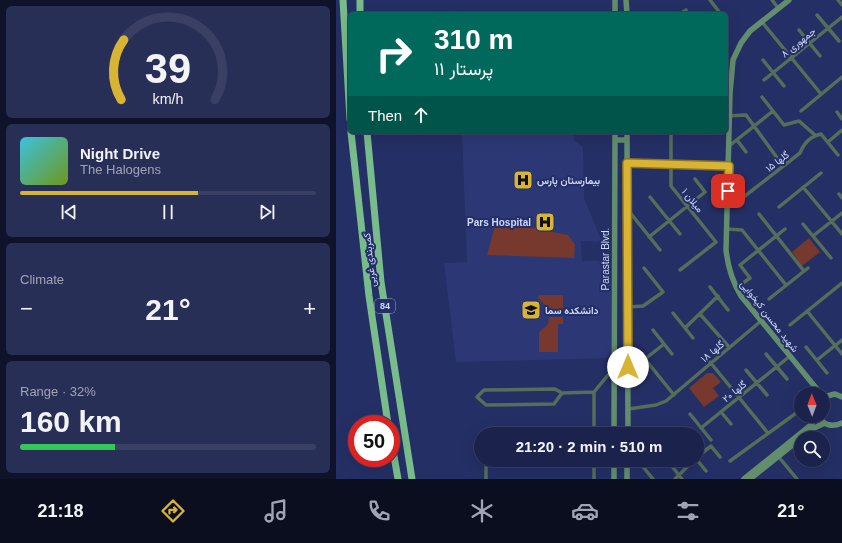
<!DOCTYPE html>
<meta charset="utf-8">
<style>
body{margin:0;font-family:Arial,Vazirmatn,sans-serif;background:#282f56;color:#f1f3f6;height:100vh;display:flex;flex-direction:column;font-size:15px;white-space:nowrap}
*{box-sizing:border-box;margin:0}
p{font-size:13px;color:#a0a4b5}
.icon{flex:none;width:22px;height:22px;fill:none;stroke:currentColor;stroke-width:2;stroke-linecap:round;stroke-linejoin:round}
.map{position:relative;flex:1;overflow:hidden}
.panel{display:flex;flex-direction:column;gap:6px;padding:6px;background:#0f132a;width:336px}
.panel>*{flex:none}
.banner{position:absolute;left:12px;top:12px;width:380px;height:122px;border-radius:6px;box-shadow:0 4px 16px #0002,0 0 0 1px #394064;background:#00695c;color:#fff;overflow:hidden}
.needle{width:26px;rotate:359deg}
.controls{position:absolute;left:458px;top:387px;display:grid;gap:8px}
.controls a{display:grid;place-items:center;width:36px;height:36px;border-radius:50%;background:#1b234c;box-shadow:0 4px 16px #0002,0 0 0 1px #394064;font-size:20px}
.speed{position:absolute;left:12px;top:415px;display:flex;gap:8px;font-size:20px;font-weight:700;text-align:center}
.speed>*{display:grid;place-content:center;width:52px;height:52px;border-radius:50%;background:#1b234c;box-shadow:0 4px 16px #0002,0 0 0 1px #394064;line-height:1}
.speed .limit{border:6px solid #d22;background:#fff;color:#111}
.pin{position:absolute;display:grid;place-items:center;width:34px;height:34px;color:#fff;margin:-17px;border-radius:8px;box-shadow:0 2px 6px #0006}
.me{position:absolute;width:44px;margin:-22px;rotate:0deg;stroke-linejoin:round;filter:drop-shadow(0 0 3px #0008)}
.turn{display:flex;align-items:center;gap:14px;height:84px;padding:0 20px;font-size:18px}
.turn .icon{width:52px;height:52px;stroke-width:2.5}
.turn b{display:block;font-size:28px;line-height:34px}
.then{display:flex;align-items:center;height:38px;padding:0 20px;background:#0003;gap:8px;font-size:15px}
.big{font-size:30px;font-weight:700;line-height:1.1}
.panel .tile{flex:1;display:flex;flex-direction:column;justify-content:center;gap:6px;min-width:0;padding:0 14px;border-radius:6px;background:#282f56}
.panel .dial{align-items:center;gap:0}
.dial svg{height:104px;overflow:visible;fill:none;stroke:#394064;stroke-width:7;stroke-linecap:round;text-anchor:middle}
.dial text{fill:#f1f3f6;stroke:none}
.song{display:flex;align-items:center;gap:12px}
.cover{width:48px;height:48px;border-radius:6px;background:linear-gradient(135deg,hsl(190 70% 55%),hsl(80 70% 35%))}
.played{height:4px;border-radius:2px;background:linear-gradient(90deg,#d9b334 60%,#394064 60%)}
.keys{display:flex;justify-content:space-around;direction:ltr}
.heat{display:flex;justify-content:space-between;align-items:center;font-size:22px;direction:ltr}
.charge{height:6px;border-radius:3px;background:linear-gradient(90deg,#34c759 32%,#394064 0)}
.trip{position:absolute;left:138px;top:427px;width:230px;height:40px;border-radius:20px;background:#1b234c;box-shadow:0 4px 16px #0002,0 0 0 1px #394064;font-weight:700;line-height:40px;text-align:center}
.dock{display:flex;height:64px;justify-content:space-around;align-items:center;background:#0b0e1e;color:#a0a4b5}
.dock .icon{width:28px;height:28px}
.dock .on{color:#d9b334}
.dock b{font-size:18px;color:#f1f3f6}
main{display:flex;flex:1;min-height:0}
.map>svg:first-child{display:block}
</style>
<main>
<section class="panel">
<div class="tile dial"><svg viewBox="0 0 100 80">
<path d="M14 69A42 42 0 1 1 86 69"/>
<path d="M14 69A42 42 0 0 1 16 23" stroke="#d9b334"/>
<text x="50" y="56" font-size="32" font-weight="700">39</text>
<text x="50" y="72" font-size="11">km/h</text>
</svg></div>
<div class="tile">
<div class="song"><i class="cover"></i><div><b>Night Drive</b><p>The Halogens</p></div></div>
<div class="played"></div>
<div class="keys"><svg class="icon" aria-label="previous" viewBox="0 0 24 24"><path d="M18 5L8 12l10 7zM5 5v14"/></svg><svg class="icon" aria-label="pause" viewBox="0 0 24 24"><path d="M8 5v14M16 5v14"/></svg><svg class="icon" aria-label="next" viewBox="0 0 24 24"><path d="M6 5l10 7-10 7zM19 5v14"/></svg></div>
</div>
<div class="tile"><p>Climate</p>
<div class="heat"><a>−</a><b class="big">21°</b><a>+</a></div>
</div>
<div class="tile"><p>Range · 32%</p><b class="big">160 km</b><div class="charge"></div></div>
</section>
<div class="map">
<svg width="506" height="479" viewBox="0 0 506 479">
<rect width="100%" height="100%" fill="#242f65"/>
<!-- built -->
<path fill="#2c3875" d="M 126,132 L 238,132 L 238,140 L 247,147 L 248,198 L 266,242 L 245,241 L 246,261 L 275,260 L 275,358 L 120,362 L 108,263 L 131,262 Z"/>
<!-- green -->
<path fill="#77382d" d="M 171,220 L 186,223 L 186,226 L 232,235 L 239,245 L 238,258 L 151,255 L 159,226 L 168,229 Z
M 473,238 L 484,252 L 466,266 L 456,252 Z
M 203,295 L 227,295 L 227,312 L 213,313 L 209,305 L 202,298 Z
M 213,317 L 227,317 L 227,324 L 222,324 L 222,352 L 203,352 L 203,332 L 212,324 Z
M 371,373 L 377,373 L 385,382 L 377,388 L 383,396 L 368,407 L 353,388 Z"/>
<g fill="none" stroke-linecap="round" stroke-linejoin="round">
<!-- street -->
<path stroke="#546e5a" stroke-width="3.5" d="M 374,0 L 384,13
M 436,0 L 443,9
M 502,0 L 506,5
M 344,14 L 350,10
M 481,15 L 503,41
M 426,22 L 485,94
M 463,30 L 484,56
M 427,60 L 448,86
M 428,80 L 506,17
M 426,97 L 448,125 L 463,121 L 479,135
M 465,111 L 506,77
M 501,112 L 506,119
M 390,116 L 410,115 L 447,166
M 335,132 L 335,186 L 380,242 L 344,270
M 401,140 L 410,152
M 492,142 L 506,130
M 393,146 L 437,111
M 467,187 L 506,234
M 503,194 L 506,198
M 409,196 L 464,153 C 468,143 475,136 485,134 L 502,155
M 314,197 L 344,234
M 443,207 L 485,173
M 292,210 L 324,250
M 423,214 L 468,271
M 467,224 L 495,258
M 391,229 L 406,230 L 450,285
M 477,236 L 506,213
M 313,237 L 369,192 L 359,179
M 374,287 L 392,310
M 400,288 L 414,278 L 404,265 L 449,229
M 433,299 L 472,268
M 292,307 L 307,306 L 327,292 L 308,268
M 471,311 L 506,354
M 337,313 L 357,338
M 364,314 L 393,347
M 454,325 L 506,283
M 349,328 L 382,296
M 317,330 L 336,354
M 328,344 L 309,359 L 338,395
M 470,347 L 491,373
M 430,354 L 451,379
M 481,360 L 506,340
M 374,362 L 431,432
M 410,370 L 431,395
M 219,389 L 226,393 L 218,404 L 150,405 L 141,397 L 148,390 Z
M 258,392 L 258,434
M 226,393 L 258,392 L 277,369
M 292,409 L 320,405 L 330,401 L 425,321
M 385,412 L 395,424
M 354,414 L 375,440
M 365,428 L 454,356
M 323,434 L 332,428
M 442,456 L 461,479
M 361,457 L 375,446 L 384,457
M 144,459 L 145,459
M 331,460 L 346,479
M 361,460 L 370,471
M 394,461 L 463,411 L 465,411
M 150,467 L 150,479
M 308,468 L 317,479
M 258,479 L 258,460
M 339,479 L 358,460"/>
<!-- secondary -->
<path stroke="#638e6e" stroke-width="5.5" d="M 279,0 L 279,14
M 290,0 L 291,14
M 453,0 L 414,31 L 405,43 L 397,60 L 394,93 L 390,250 C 392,268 396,281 405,296 L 485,394
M 291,132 L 292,434
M 279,140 L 291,140
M 291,163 L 393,166
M 487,397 L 499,394 L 506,397
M 483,416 C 487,426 497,427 506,423
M 278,434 L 279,132
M 465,438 L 478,428 L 489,423
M 278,479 L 278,460
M 291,479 L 291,460
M 408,479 L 475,425 L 480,416
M 414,479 L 465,438"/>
<!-- highway -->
<path stroke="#79bc8b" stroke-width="7" d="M 7,0 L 14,119
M 24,0 L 24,14
M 15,132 L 33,296 L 52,424
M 31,132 L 45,282 L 76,479
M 55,439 L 62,479"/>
</g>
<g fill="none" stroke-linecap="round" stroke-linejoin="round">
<!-- route casing -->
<g stroke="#8d7422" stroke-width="10">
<path id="route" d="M 292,367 L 291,163 L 393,166 L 392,191"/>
</g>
<!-- route -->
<use href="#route" stroke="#d9b334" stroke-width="7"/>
</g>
<!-- icons -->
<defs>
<g id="hospital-square" transform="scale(1)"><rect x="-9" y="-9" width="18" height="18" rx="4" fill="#d9b334" stroke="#242f65"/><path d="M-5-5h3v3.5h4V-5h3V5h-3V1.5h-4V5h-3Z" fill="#111"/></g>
<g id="university-square" transform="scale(1)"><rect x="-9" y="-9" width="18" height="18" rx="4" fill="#d9b334" stroke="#242f65"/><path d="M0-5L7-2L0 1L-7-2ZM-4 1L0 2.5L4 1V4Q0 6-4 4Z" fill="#111"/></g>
</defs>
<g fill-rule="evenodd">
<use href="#hospital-square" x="187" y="180"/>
<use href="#hospital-square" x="209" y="222"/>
<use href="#university-square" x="195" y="310"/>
</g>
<g text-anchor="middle" stroke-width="4" stroke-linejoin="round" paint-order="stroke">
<!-- shield labels -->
<rect fill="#242f65" stroke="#9ca7cf" stroke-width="1" x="39" y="299" width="20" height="14" rx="3"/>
<g font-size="9" font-weight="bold" fill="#cfdafc">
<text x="49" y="309">84</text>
</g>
<!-- street labels -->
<g font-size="10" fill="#cfdafc" stroke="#242f65">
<text transform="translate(462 42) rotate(-39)" y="4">جمهوری ۸</text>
<text transform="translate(441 161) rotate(-38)" y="4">گلها ۱۵</text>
<text transform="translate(357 200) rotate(51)" y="4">میلان ۱</text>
<text transform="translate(269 259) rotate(-90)" y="4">Parastar Blvd.</text>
<text transform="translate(33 260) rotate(-96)" y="4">کمربندی غربی</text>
<text transform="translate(434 316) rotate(52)" y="4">شهید محسن کیخوایی</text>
<text transform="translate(376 351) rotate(-40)" y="4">گلها ۱۸</text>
<text transform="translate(398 391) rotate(-39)" y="4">گلها ۲۰</text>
</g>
<!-- poi labels -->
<g font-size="10" font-weight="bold" fill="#cfdafc" stroke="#242f65" text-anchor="start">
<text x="201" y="184">بیمارستان پارس</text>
<text x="195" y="226" text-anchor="end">Pars Hospital</text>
<text x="209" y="314">دانشکده سما</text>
</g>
</g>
</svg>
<div class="controls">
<a><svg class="needle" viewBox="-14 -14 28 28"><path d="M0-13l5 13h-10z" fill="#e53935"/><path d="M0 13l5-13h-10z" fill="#a0a4b5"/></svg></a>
<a><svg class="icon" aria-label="search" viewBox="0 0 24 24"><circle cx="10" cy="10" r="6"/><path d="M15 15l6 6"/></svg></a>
</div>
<div class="speed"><div class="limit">50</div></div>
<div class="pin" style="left:392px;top:191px;background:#d93025"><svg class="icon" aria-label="arrive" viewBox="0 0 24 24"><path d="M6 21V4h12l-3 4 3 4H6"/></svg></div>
<svg class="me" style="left:292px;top:367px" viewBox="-20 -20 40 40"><circle r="19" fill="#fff"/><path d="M0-13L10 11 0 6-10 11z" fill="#d9b334"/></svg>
<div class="trip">21:20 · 2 min · 510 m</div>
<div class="banner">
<div class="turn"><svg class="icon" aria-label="right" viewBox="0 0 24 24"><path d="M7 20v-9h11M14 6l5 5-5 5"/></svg><div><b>310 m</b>پرستار ۱۱</div></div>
<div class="then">Then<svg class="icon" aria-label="ahead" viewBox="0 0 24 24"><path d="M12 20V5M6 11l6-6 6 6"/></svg></div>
</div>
</div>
</main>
<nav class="dock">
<b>21:18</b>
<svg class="icon on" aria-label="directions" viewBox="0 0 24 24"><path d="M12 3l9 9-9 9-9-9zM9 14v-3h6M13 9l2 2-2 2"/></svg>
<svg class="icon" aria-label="music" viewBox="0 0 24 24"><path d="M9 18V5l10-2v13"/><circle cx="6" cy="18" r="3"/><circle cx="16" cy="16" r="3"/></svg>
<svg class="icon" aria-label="phone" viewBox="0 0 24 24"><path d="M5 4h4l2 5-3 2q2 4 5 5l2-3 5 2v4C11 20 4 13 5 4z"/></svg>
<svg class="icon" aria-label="climate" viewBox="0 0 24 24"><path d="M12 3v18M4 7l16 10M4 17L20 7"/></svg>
<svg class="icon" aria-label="car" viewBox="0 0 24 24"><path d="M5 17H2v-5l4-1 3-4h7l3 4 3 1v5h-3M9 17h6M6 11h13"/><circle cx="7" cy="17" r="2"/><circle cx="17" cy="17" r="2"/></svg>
<svg class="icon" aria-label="filters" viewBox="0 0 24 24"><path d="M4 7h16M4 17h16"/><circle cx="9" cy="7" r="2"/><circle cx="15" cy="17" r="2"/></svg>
<b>21°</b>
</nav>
